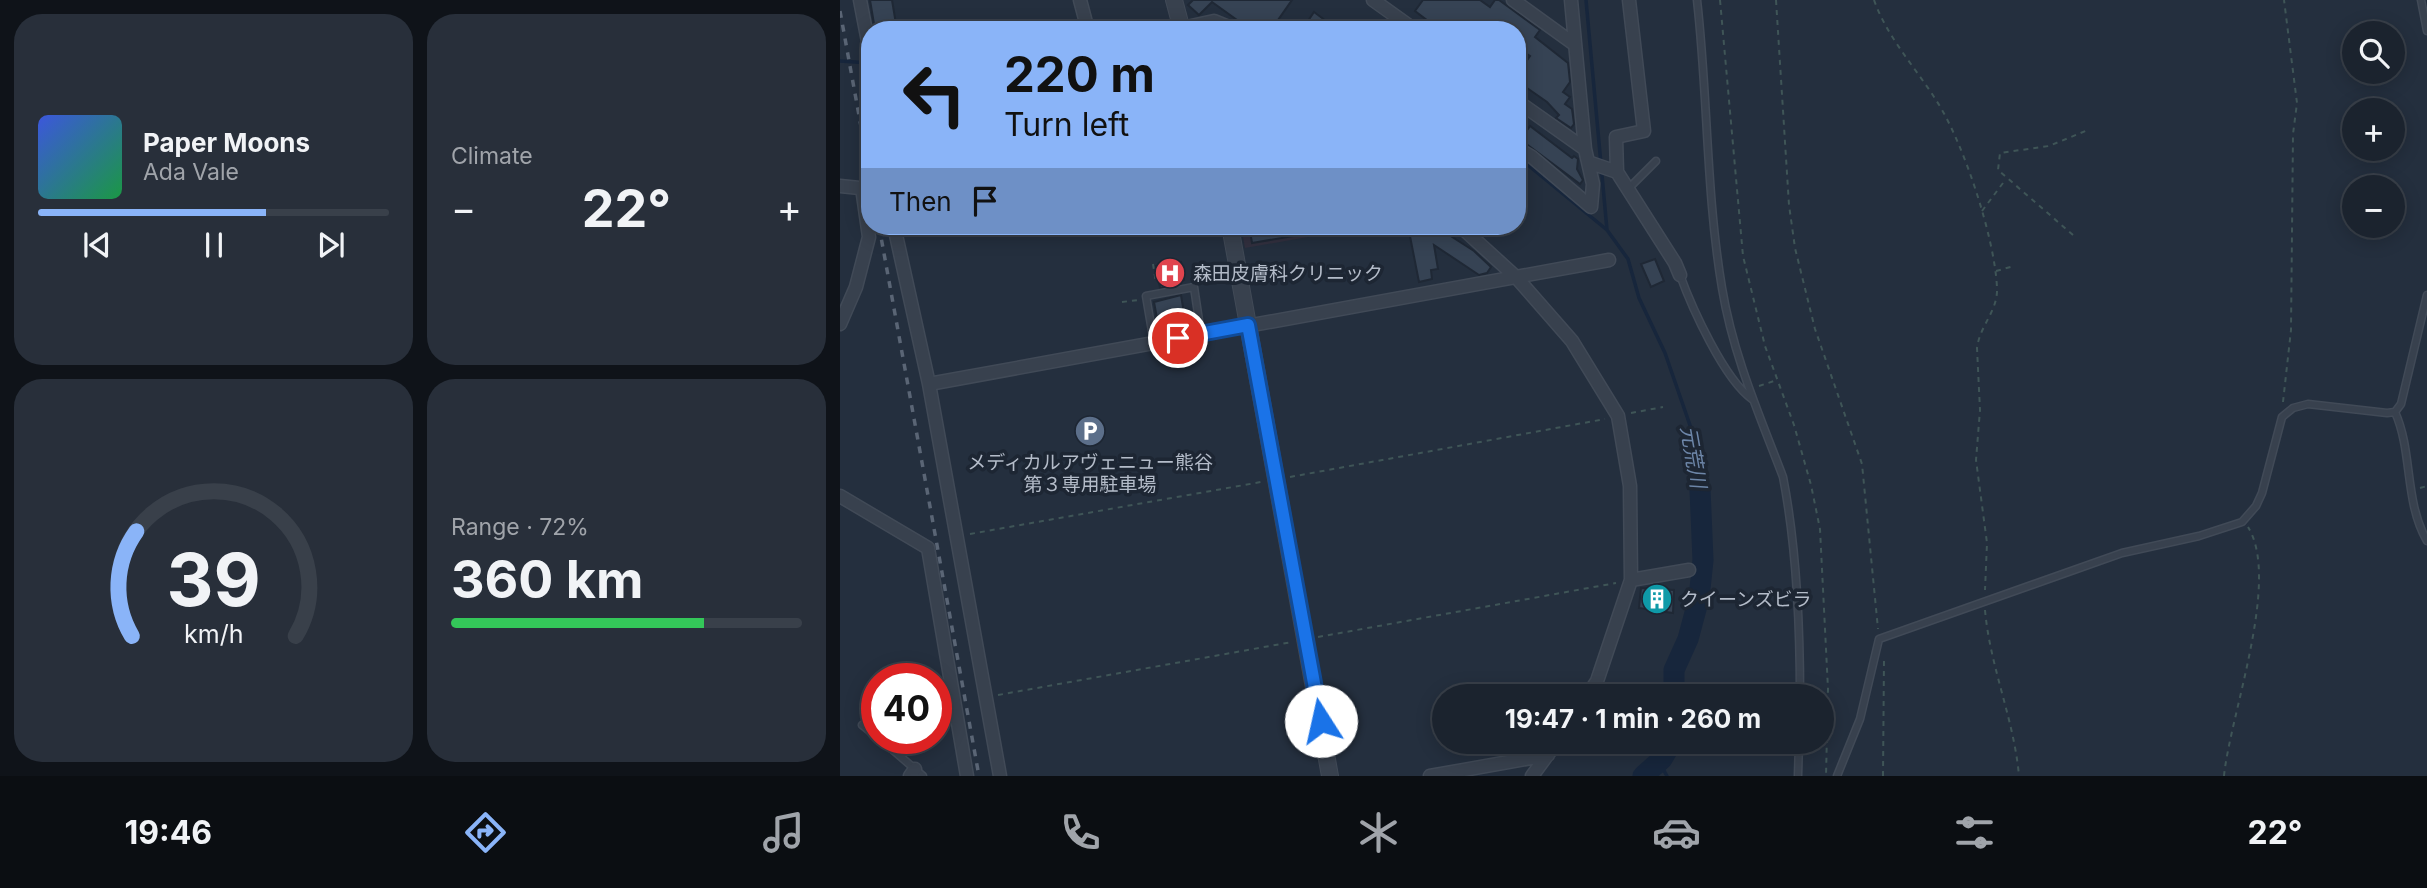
<!DOCTYPE html>
<meta charset="utf-8">
<style>
body{margin:0;font-family:Inter,"Noto Sans JP",sans-serif;background:#282f3a;color:#f1f3f6;height:100vh;display:flex;flex-direction:column;font-size:26px;white-space:nowrap}
*{box-sizing:border-box;margin:0}
p{font-size:23px;color:#a0a4aa}
.icon{flex:none;width:38px;height:38px;fill:none;stroke:currentColor;stroke-width:2;stroke-linecap:round;stroke-linejoin:round}
.map{position:relative;flex:1;overflow:hidden}
.drawer{display:flex;flex-direction:column;gap:14px;padding:14px;background:#0f1319;width:840px}
.drawer>*{flex:none}
.banner{position:absolute;left:21px;top:21px;width:665px;height:214px;border-radius:28px;box-shadow:0 4px 18px #0003,0 0 0 2px #39404a;background:#8ab4f8;color:#111;overflow:hidden}
.tools{position:absolute;left:1502px;top:21px;display:grid;gap:14px}
.tools a{display:grid;place-items:center;width:63px;height:63px;border-radius:50%;background:#1b232e;box-shadow:0 4px 18px #0003,0 0 0 2px #39404a;font-size:35px}
.speed{position:absolute;left:21px;top:663px;display:flex;gap:14px;font-size:35px;font-weight:700;text-align:center}
.speed>*{display:grid;place-content:center;width:91px;height:91px;border-radius:50%;background:#1b232e;box-shadow:0 4px 18px #0003,0 0 0 2px #39404a;line-height:1}
.speed .limit{border:10px solid #d22;background:#fff;color:#111}
.pin{position:absolute;display:grid;place-items:center;width:60px;height:60px;color:#fff;margin:-30px;border:4px solid #fff;border-radius:50%;box-shadow:0 2px 7px #0007}
.me{position:absolute;width:77px;margin:-38px;rotate:350deg;stroke-linejoin:round;filter:drop-shadow(0 0 5px #0008)}
.turn{display:flex;align-items:center;gap:24px;height:147px;padding:0 28px;font-size:32px}
.turn .icon{width:91px;height:91px;stroke-width:2.5}
.turn b{display:block;font-size:49px;line-height:60px}
.then{display:flex;align-items:center;height:66px;padding:0 28px;background:#0003;gap:14px;font-size:26px}
.big{font-size:52px;font-weight:700;line-height:1.1}
.drawer .tile{flex:1;display:flex;flex-direction:column;justify-content:center;gap:10px;min-width:0;padding:0 24px;border-radius:28px;background:#282f3a}
.drawer .dial{align-items:center;gap:0}
.dial svg{height:182px;overflow:visible;fill:none;stroke:#39404a;stroke-width:7;stroke-linecap:round;text-anchor:middle}
.dial text{fill:#f1f3f6;stroke:none}
.song{display:flex;align-items:center;gap:21px}
.cover{width:84px;height:84px;border-radius:10px;background:linear-gradient(135deg,hsl(230 70% 55%),hsl(140 70% 35%))}
.played{height:7px;border-radius:4px;background:linear-gradient(90deg,#8ab4f8 65%,#39404a 65%)}
.keys{display:flex;justify-content:space-around;direction:ltr}
.heat{display:flex;justify-content:space-between;align-items:center;font-size:38px;direction:ltr}
.charge{height:10px;border-radius:5px;background:linear-gradient(90deg,#34c759 72%,#39404a 0)}
.drawer .tiles{flex:1;display:grid;gap:14px;grid-template-columns:repeat(2,1fr)}
.trip{position:absolute;left:592px;top:684px;width:402px;height:70px;border-radius:35px;background:#1b232e;box-shadow:0 4px 18px #0003,0 0 0 2px #39404a;font-weight:700;line-height:70px;text-align:center}
.menu{display:flex;height:112px;justify-content:space-around;align-items:center;background:#0b0e12;color:#a0a4aa}
.menu .icon{width:49px;height:49px}
.menu .current{color:#8ab4f8}
.menu b{font-size:32px;color:#f1f3f6}
main{display:flex;flex:1;min-height:0}
.map>svg:first-child{display:block}
</style>
<main>
<section class="drawer">
<div class="tiles">
<div class="tile">
<div class="song"><i class="cover"></i><div><b>Paper Moons</b><p>Ada Vale</p></div></div>
<div class="played"></div>
<div class="keys"><svg class="icon" aria-label="previous" viewBox="0 0 24 24"><path d="M18 5L8 12l10 7zM5 5v14"/></svg><svg class="icon" aria-label="pause" viewBox="0 0 24 24"><path d="M8 5v14M16 5v14"/></svg><svg class="icon" aria-label="next" viewBox="0 0 24 24"><path d="M6 5l10 7-10 7zM19 5v14"/></svg></div>
</div>
<div class="tile"><p>Climate</p>
<div class="heat"><a>−</a><b class="big">22°</b><a>+</a></div>
</div>
<div class="tile dial"><svg viewBox="0 0 100 80">
<path d="M14 69A42 42 0 1 1 86 69"/>
<path d="M14 69A42 42 0 0 1 16 23" stroke="#8ab4f8"/>
<text x="50" y="56" font-size="32" font-weight="700">39</text>
<text x="50" y="72" font-size="11">km/h</text>
</svg></div>
<div class="tile"><p>Range · 72%</p><b class="big">360 km</b><div class="charge"></div></div>
</div>
</section>
<div class="map">
<svg width="1587" height="776" viewBox="0 0 1587 776">
<rect width="100%" height="100%" fill="#242f3e"/>
<!-- medical -->
<path fill="#32303f" d="M 401,226 L 472,226 L 474,236 L 405,248 Z"/>
<g fill="none" stroke-linecap="round" stroke-linejoin="round">
<!-- stream -->
<path stroke="#17263c" stroke-width="3.5" d="M 746,0 L 767,230
M 0,61 L 30,63
M 677,156 L 767,230 L 788,259 L 799,298 L 825,353 L 852,431 L 860,489
M 819,762 L 827,776"/>
<!-- river -->
<path stroke="#17263c" stroke-width="21" d="M 834,696 L 834,670 L 848,639 L 859,598 L 863,560 L 860,489
M 803,776 L 822,759 L 832,742"/>
</g>
<!-- building -->
<path fill="#364354" stroke="#1f2835" stroke-width="2" d="M 30,0 L 52,0 L 57,30 L 35,30 Z
M 353,0 L 452,0 L 431,30 L 411,30 L 372,2 L 359,15 L 348,5 Z
M 583,0 L 640,0 L 650,7 L 655,0 L 659,0 L 700,30 L 695,37 L 728,63 L 730,82 L 723,92 L 730,97 L 725,104 L 732,109 L 734,124 L 731,128 L 716,118 L 719,115 L 707,102 L 677,81 L 677,75 L 690,56 L 677,47 L 677,30 L 600,30 L 575,11 Z
M 474,12 L 498,30 L 462,30 Z
M 677,122 L 688,129 L 690,126 L 732,158 L 734,156 L 738,159 L 737,169 L 743,180 L 740,184 L 677,137 Z
M 439,226 L 483,226 L 483,231 L 412,243 L 410,231 Z
M 568,226 L 595,226 L 634,251 L 651,267 L 647,273 L 639,275 L 594,245 L 598,269 L 591,270 L 592,279 L 579,282 Z
M 815,259 L 824,281 L 811,287 L 801,264 Z
M 341,262 L 344,280 L 340,281 L 341,284 L 320,288 L 316,266 Z
M 341,295 L 345,319 L 336,321 L 338,328 L 329,330 L 327,322 L 318,324 L 314,302 Z
M 801,588 L 834,590 L 833,613 L 799,608 Z"/>
<g fill="none" stroke-linecap="round" stroke-linejoin="round">
<!-- service casing -->
<g stroke="#414a57" stroke-width="9">
<path id="service" d="M 857,0 C 868,96 866,193 882,288 C 893,355 919,414 943,477 C 957,549 960,623 960,696
M 1581,0 L 1587,31
M 788,189 L 816,161
M 840,275 C 852,308 884,379 912,399
M 314,343 L 306,296 L 354,287 L 361,334
M 1555,412 C 1573,452 1564,501 1587,541
M 22,725 L 37,737
M 39,738 L 83,776
M 958,776 L 959,742
M 997,776 L 1020,719 L 1039,639 L 1282,553 L 1359,536 L 1402,522 L 1416,506 L 1422,493 L 1442,417 L 1453,408 L 1468,404 L 1547,413 L 1555,412 L 1561,404 L 1587,295"/>
</g>
<!-- minor casing -->
<g stroke="#414a57" stroke-width="15">
<path id="minor" d="M 20,0 L 30,52
M 240,0 L 248,30
M 533,0 L 575,30
M 673,0 L 734,44
M 342,28 L 374,21 L 396,30
M 677,101 L 745,149 L 731,0
M 677,148 L 692,157 L 751,207 L 753,184 L 745,149
M 748,162 L 777,172 L 835,263 L 840,275
M 777,172 L 776,137 L 804,131 L 789,0
M 0,186 L 29,189
M 54,226 L 89,384 L 160,776
M 620,226 L 676,277 L 732,341 L 778,416 L 790,486 L 791,580 L 757,681 L 747,696
M 0,324 L 16,287 L 29,237 L 22,188
M 89,384 L 769,260
M 0,496 L 88,548 L 127,776
M 791,580 L 849,570
M 70,776 L 75,769
M 590,776 L 708,755
M 692,776 L 717,742"/>
</g>
<!-- tertiary casing -->
<g stroke="#414a57" stroke-width="18">
<path id="tertiary" d="M 334,0 L 342,30
M 390,226 L 490,776"/>
</g>
<!-- path -->
<path stroke="#3f5557" stroke-width="2" stroke-dasharray="5 5" stroke-linecap="butt" d="M 880,0 L 903,256 L 925,346 L 954,425 L 971,485 L 980,529 L 988,689 L 986,776
M 936,0 L 949,205 L 955,248 L 975,329 L 1022,464 L 1038,629
M 1034,0 C 1047,37 1075,67 1096,100 C 1123,141 1155,238 1157,288 C 1158,311 1140,325 1137,348 L 1140,410 L 1136,460 L 1147,543 L 1145,590
M 1142,211 L 1166,179
M 1233,235 L 1158,170 L 1160,153 L 1209,146 L 1248,130
M 313,264 L 316,283
M 1156,271 L 1174,266
M 282,302 L 298,300
M 919,386 L 937,380
M 1443,402 L 1451,330 L 1453,134 L 1457,103 L 1444,0
M 791,413 L 823,407
M 450,477 L 765,419
M 1580,488 L 1587,486
M 130,534 L 421,482
M 1145,610 C 1150,667 1174,719 1179,776
M 478,637 L 776,583
M 158,695 L 452,642
M 1043,776 L 1044,658
M 1384,776 C 1390,715 1441,580 1408,527"/>
<!-- service -->
<use href="#service" stroke="#38414e" stroke-width="6"/>
<!-- minor -->
<use href="#minor" stroke="#38414e" stroke-width="12"/>
<!-- tertiary -->
<use href="#tertiary" stroke="#38414e" stroke-width="16"/>
<!-- rail -->
<path stroke="#5a6575" stroke-width="3.5" stroke-dasharray="7 7" stroke-linecap="butt" d="M 0,11 L 30,176
M 39,226 L 139,776"/>
</g>
<g fill="none" stroke-linecap="round" stroke-linejoin="round">
<!-- route casing -->
<g stroke="#114b97" stroke-width="18">
<path id="route" d="M 338,338 L 408,325 L 481,721"/>
</g>
<!-- route -->
<use href="#route" stroke="#1a73e8" stroke-width="12"/>
</g>
<!-- icons -->
<defs>
<g id="hospital-disc" transform="scale(1.575)"><circle r="9.5" fill="#e0444e" stroke="#1d2633"/><path d="M-5-5h3v3.5h4V-5h3V5h-3V1.5h-4V5h-3Z" fill="#fff"/></g>
<g id="parking-disc" transform="scale(1.575)"><circle r="9.5" fill="#5c6f8a" stroke="#1d2633"/><path d="M-3.5-5.5H1a3.5 3.5 0 0 1 0 7H-1V5.5H-3.5ZM-1-3.4V-.6H.8a1.4 1.4 0 0 0 0-2.8Z" fill="#fff"/></g>
<g id="building-disc" transform="scale(1.575)"><circle r="9.5" fill="#0f9aa8" stroke="#1d2633"/><path d="M-4-6H4V6H1V3H-1V6H-4ZM-2.5-4.3h1.7v1.8h-1.7ZM.8-4.3h1.7v1.8H.8ZM-2.5-1h1.7V.8h-1.7ZM.8-1h1.7V.8H.8Z" fill="#fff"/></g>
</defs>
<g fill-rule="evenodd">
<use href="#hospital-disc" x="330" y="273"/>
<use href="#parking-disc" x="250" y="431"/>
<use href="#building-disc" x="817" y="599"/>
</g>
<g text-anchor="middle" stroke-width="7" stroke-linejoin="round" paint-order="stroke">
<!-- poi labels -->
<g font-size="19" fill="#b4bcc9" stroke="#1d2633" text-anchor="start">
<text x="353" y="280">森田皮膚科クリニック</text>
<text x="250" y="469" text-anchor="middle">メディカルアヴェニュー熊谷<tspan x="250" dy="22">第３専用駐車場</tspan></text>
<text x="840" y="606">クイーンズビラ</text>
</g>
<!-- water labels -->
<g font-size="21" font-style="italic" fill="#6d86a8" stroke="#1d2633">
<text transform="translate(853 457) rotate(80)" y="7">元荒川</text>
</g>
</g>
</svg>
<div class="tools">
<a><svg class="icon" aria-label="search" viewBox="0 0 24 24"><circle cx="10" cy="10" r="6"/><path d="M15 15l6 6"/></svg></a>
<a>+</a>
<a>−</a>
</div>
<div class="speed"><div class="limit">40</div></div>
<div class="pin" style="left:338px;top:338px;background:#d93025"><svg class="icon" aria-label="arrive" viewBox="0 0 24 24"><path d="M6 21V4h12l-3 4 3 4H6"/></svg></div>
<svg class="me" style="left:481px;top:721px" viewBox="-20 -20 40 40"><circle r="19" fill="#fff"/><path d="M0-13L10 11 0 6-10 11z" fill="#1a73e8"/></svg>
<div class="trip">19:47 · 1 min · 260 m</div>
<div class="banner">
<div class="turn"><svg class="icon" aria-label="left" viewBox="0 0 24 24"><path d="M17 20v-9H6M10 6l-5 5 5 5"/></svg><div><b>220 m</b>Turn left</div></div>
<div class="then">Then<svg class="icon" aria-label="arrive" viewBox="0 0 24 24"><path d="M6 21V4h12l-3 4 3 4H6"/></svg></div>
</div>
</div>
</main>
<nav class="menu">
<b>19:46</b>
<svg class="icon current" aria-label="directions" viewBox="0 0 24 24"><path d="M12 3l9 9-9 9-9-9zM9 14v-3h6M13 9l2 2-2 2"/></svg>
<svg class="icon" aria-label="music" viewBox="0 0 24 24"><path d="M9 18V5l10-2v13"/><circle cx="6" cy="18" r="3"/><circle cx="16" cy="16" r="3"/></svg>
<svg class="icon" aria-label="phone" viewBox="0 0 24 24"><path d="M5 4h4l2 5-3 2q2 4 5 5l2-3 5 2v4C11 20 4 13 5 4z"/></svg>
<svg class="icon" aria-label="climate" viewBox="0 0 24 24"><path d="M12 3v18M4 7l16 10M4 17L20 7"/></svg>
<svg class="icon" aria-label="car" viewBox="0 0 24 24"><path d="M5 17H2v-5l4-1 3-4h7l3 4 3 1v5h-3M9 17h6M6 11h13"/><circle cx="7" cy="17" r="2"/><circle cx="17" cy="17" r="2"/></svg>
<svg class="icon" aria-label="filters" viewBox="0 0 24 24"><path d="M4 7h16M4 17h16"/><circle cx="9" cy="7" r="2"/><circle cx="15" cy="17" r="2"/></svg>
<b>22°</b>
</nav>
